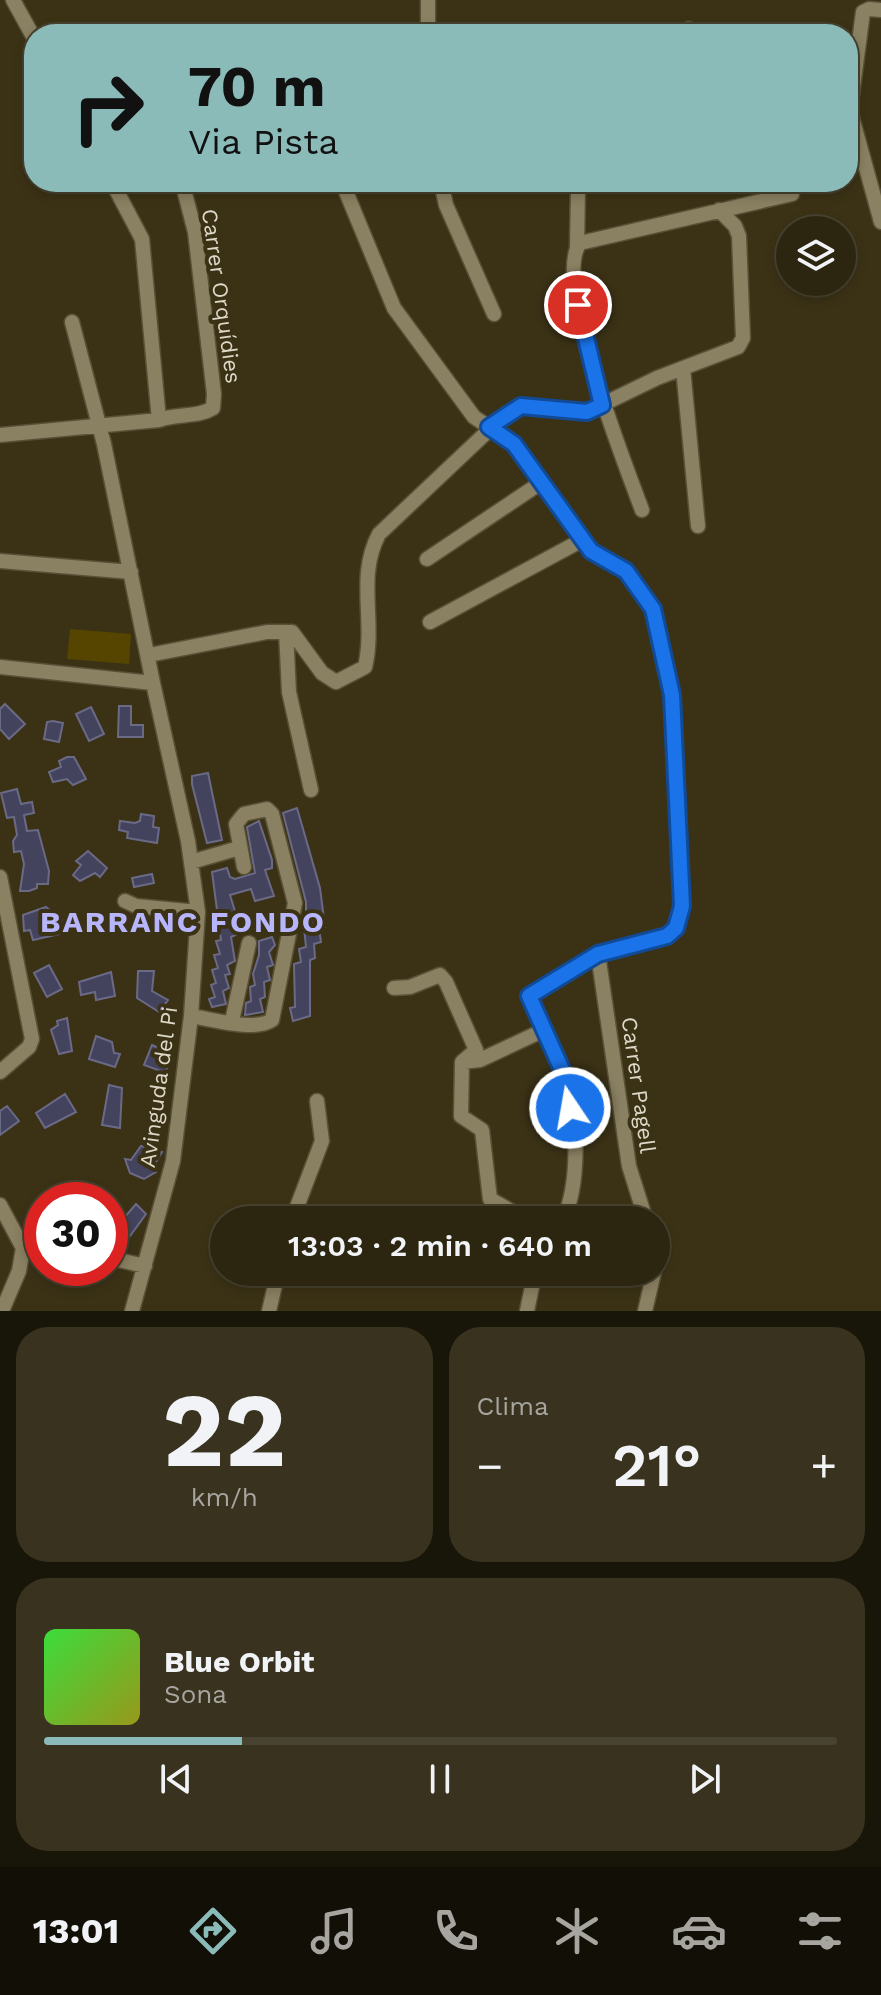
<!DOCTYPE html>
<html lang="es">
<meta charset="utf-8">
<style>
body{margin:0;font-family:"Work Sans",sans-serif;background:#38321e;color:#f1f3f6;height:100vh;display:flex;flex-direction:column;font-size:30px;white-space:nowrap}
*{box-sizing:border-box;margin:0}
p{font-size:26px;color:#a6a59f}
.icon{flex:none;width:44px;height:44px;fill:none;stroke:currentColor;stroke-width:2;stroke-linecap:round;stroke-linejoin:round}
.map{position:relative;height:1311px;overflow:hidden}
.details{display:flex;flex-direction:column;gap:16px;padding:16px;background:#181509;flex:1}
.details>*{flex:none}
.banner{position:absolute;left:24px;top:24px;width:834px;height:168px;border-radius:32px;box-shadow:0 4px 12px #0003,0 0 0 2px #484330;background:#8bbbb9;color:#111;overflow:hidden}
.buttons{position:absolute;left:776px;top:216px;display:grid;gap:16px}
.buttons a{display:grid;place-items:center;width:80px;height:80px;border-radius:50%;background:#2c2610;box-shadow:0 4px 12px #0003,0 0 0 2px #484330;font-size:40px}
.speed{position:absolute;left:24px;top:1182px;display:flex;gap:16px;font-size:40px;font-weight:700;text-align:center}
.speed>*{display:grid;place-content:center;width:104px;height:104px;border-radius:50%;background:#2c2610;box-shadow:0 4px 12px #0003,0 0 0 2px #484330;line-height:1}
.speed .limit{border:12px solid #d22;background:#fff;color:#111}
.pin{position:absolute;display:grid;place-items:center;width:68px;height:68px;color:#fff;margin:-34px;border:4px solid #fff;border-radius:50%;box-shadow:0 2px 8px #0007}
.me{position:absolute;width:88px;margin:-44px;rotate:348deg;stroke-linejoin:round;filter:drop-shadow(0 0 6px #0008)}
.turn{display:flex;align-items:center;gap:28px;height:168px;padding:0 32px;font-size:36px}
.turn .icon{width:104px;height:104px;stroke-width:2.5}
.turn b{display:block;font-size:56px;line-height:68px}
.big{font-size:60px;font-weight:600;line-height:1.1}
.details .tile{flex:1;display:flex;flex-direction:column;justify-content:center;gap:12px;min-width:0;padding:0 28px;border-radius:32px;background:#38321e}
.details .dial{align-items:center;gap:0}
.dial b{font-size:104px;line-height:1}
.song{display:flex;align-items:center;gap:24px}
.cover{width:96px;height:96px;border-radius:12px;background:linear-gradient(135deg,hsl(120 70% 55%),hsl(60 70% 35%))}
.played{height:8px;border-radius:4px;background:linear-gradient(90deg,#8bbbb9 25%,#484330 25%)}
.keys{display:flex;justify-content:space-around;direction:ltr}
.heat{display:flex;justify-content:space-between;align-items:center;font-size:44px;direction:ltr}
.details .tiles{flex:1;display:grid;gap:16px;grid-template-columns:1fr 1fr}
.tile:last-child{grid-column:span 2}
.trip{position:absolute;left:210px;top:1206px;width:460px;height:80px;border-radius:40px;background:#2c2610;box-shadow:0 4px 12px #0003,0 0 0 2px #484330;font-weight:600;line-height:80px;text-align:center}
.tabs{display:flex;height:128px;justify-content:space-around;align-items:center;background:#120f06;color:#a6a59f}
.tabs .icon{width:56px;height:56px}
.tabs .on{color:#8bbbb9}
.tabs b{font-size:36px;color:#f1f3f6}
.map>svg:first-child{display:block}
</style>
<div class="map">
<svg width="881" height="1311" viewBox="0 0 881 1311">
<rect width="100%" height="100%" fill="#3b3216"/>
<!-- green -->
<path fill="#554501" d="M 70,629 L 131,634 L 129,664 L 67,659 Z"/>
<!-- building -->
<path fill="#44435e" stroke="#6a6a87" stroke-width="2" d="M 5,704 L 25,724 L 9,739 L 0,729 L 0,709 Z
M 119,706 L 131,706 L 131,725 L 143,725 L 143,737 L 118,737 Z
M 91,707 L 104,734 L 89,741 L 76,714 Z
M 53,721 L 63,723 L 59,742 L 44,739 L 47,722 Z
M 67,757 L 74,757 L 86,779 L 73,785 L 67,779 L 53,782 L 49,772 L 61,767 L 59,761 Z
M 208,773 L 222,840 L 207,843 L 192,784 L 192,776 Z
M 17,789 L 21,804 L 32,802 L 34,813 L 24,815 L 27,831 L 38,830 L 49,871 L 48,884 L 37,884 L 37,888 L 29,891 L 20,891 L 24,864 L 21,851 L 14,852 L 13,841 L 17,835 L 14,817 L 7,818 L 1,793 Z
M 297,808 L 320,888 L 325,927 L 319,928 L 321,942 L 314,944 L 315,958 L 310,960 L 310,1016 L 293,1021 L 290,1008 L 295,1007 L 294,964 L 301,962 L 299,949 L 306,947 L 303,918 L 306,917 L 306,902 L 283,813 Z
M 141,814 L 154,816 L 153,827 L 159,828 L 157,843 L 127,838 L 128,832 L 119,830 L 120,821 L 135,823 L 140,821 Z
M 259,821 L 272,860 L 272,868 L 265,870 L 274,896 L 255,901 L 251,889 L 230,895 L 238,921 L 233,922 L 236,935 L 231,937 L 235,961 L 227,965 L 230,974 L 225,975 L 229,988 L 223,991 L 226,1004 L 212,1007 L 209,999 L 215,997 L 211,985 L 216,983 L 212,970 L 218,968 L 214,955 L 220,954 L 216,941 L 221,940 L 212,872 L 227,868 L 230,877 L 235,879 L 255,873 L 247,827 Z
M 88,851 L 107,868 L 100,877 L 95,873 L 80,881 L 73,875 L 81,865 L 76,861 Z
M 152,874 L 154,883 L 134,887 L 132,878 Z
M 46,907 L 62,920 L 58,926 L 63,928 L 60,934 L 33,940 L 30,930 L 24,931 L 23,915 Z
M 272,937 L 275,945 L 269,952 L 273,965 L 267,967 L 270,980 L 264,982 L 265,997 L 260,999 L 263,1012 L 245,1015 L 246,1003 L 251,1001 L 250,987 L 255,985 L 253,974 L 259,955 L 259,941 Z
M 49,965 L 62,989 L 47,997 L 34,973 Z
M 138,971 L 154,971 L 152,991 L 168,1000 L 159,1012 L 137,998 Z
M 111,972 L 115,996 L 96,1000 L 95,992 L 81,995 L 79,982 Z
M 67,1018 L 72,1051 L 59,1054 L 51,1030 L 58,1025 L 57,1021 Z
M 96,1036 L 112,1042 L 114,1053 L 120,1054 L 115,1067 L 89,1059 Z
M 152,1045 L 161,1049 L 163,1045 L 169,1053 L 166,1073 L 144,1065 Z
M 109,1085 L 122,1088 L 120,1128 L 102,1125 Z
M 65,1094 L 76,1112 L 45,1128 L 36,1113 Z
M 7,1106 L 19,1121 L 0,1135 L 0,1111 Z
M 141,1146 L 162,1152 L 153,1167 L 156,1172 L 144,1179 L 130,1173 L 125,1159 L 131,1160 Z
M 136,1204 L 146,1214 L 130,1236 L 118,1225 Z"/>
<g fill="none" stroke-linecap="round" stroke-linejoin="round">
<!-- minor casing -->
<g stroke="#585036" stroke-width="17">
<path id="minor" d="M 13,0 L 34,38
M 428,0 L 428,34
M 881,10 L 869,9 L 863,12 L 850,110 L 881,222
M 688,34 L 689,29
M 342,182 L 394,308 L 474,417 L 514,444 L 591,551 L 626,571 L 653,609 L 672,695 L 682,906 L 676,928 L 667,936 L 598,954 L 529,996 C 541,1023 558,1052 567,1081 C 578,1119 580,1184 563,1220
M 441,182 L 446,205 L 494,314
M 577,247 L 578,187 L 603,182
M 683,368 L 698,526
M 159,420 C 177,413 197,418 213,408 L 214,394 L 195,232 L 182,182
M 0,435 L 159,420 L 142,239 L 112,182
M 642,510 C 625,464 552,280 580,243 L 792,194
M 427,559 L 542,482
M 0,561 L 131,572
M 430,622 L 584,539
M 286,632 L 289,692 L 311,790
M 149,655 L 267,632 L 292,632 L 322,673 L 336,682 L 365,667 C 376,621 356,577 379,534 L 507,413 L 521,406 L 587,412 L 657,378 L 738,347 L 743,338 L 739,236 L 735,226 L 719,210
M 0,667 L 153,683 L 104,444 L 72,322
M 191,862 L 239,848
M 0,877 L 32,1039 L 29,1047 L 0,1072
M 125,901 L 136,906 L 198,912
M 598,954 L 629,1166 L 646,1220
M 394,988 L 410,987 L 440,975 L 446,982 L 476,1050 L 462,1062 L 461,1116 L 482,1130 L 490,1199 L 527,1220
M 191,1016 C 212,1019 254,1032 272,1020 L 295,903 L 272,814 L 267,809 L 244,814 L 236,824 L 244,867
M 232,1021 L 249,943
M 462,1062 L 480,1060 L 544,1030
M 0,1205 L 23,1248 L 19,1271 L 2,1311
M 292,1220 L 322,1141 L 317,1101
M 23,1248 L 42,1250
M 110,1258 L 145,1266
M 132,1311 L 173,1161 L 191,1016 L 198,912 L 188,841 L 153,683
M 269,1311 L 278,1272
M 527,1311 L 535,1272
M 645,1311 L 654,1272"/>
</g>
<!-- minor -->
<use href="#minor" stroke="#8a8062" stroke-width="14"/>
</g>
<g fill="none" stroke-linecap="round" stroke-linejoin="round">
<!-- route casing -->
<g stroke="#114b97" stroke-width="20">
<path id="route" d="M 570,1108 L 567,1081 L 529,996 L 598,954 L 667,936 L 676,928 L 682,906 L 672,695 L 653,609 L 626,571 L 591,551 L 514,444 L 489,427 L 521,406 L 587,412 L 602,405 L 578,305"/>
</g>
<!-- route -->
<use href="#route" stroke="#1a73e8" stroke-width="14"/>
</g>
<g text-anchor="middle" stroke-width="8" stroke-linejoin="round" paint-order="stroke">
<!-- street labels -->
<g font-size="22" fill="#ddd8c8" stroke="#3b3216">
<text transform="translate(222 296) rotate(82)" y="8">Carrer Orquídies</text>
<text transform="translate(639 1085) rotate(82)" y="8">Carrer Pagell</text>
<text transform="translate(158 1087) rotate(-82)" y="8">Avinguda del Pi</text>
</g>
<!-- district labels -->
<g font-size="30" font-weight="bold" letter-spacing="2" fill="#b7b6fd" stroke="#3b3216">
<text x="183" y="932">BARRANC FONDO</text>
</g>
</g>
</svg>
<div class="buttons">
<a><svg class="icon" aria-label="layers" viewBox="0 0 24 24"><path d="M12 4l9 5-9 5-9-5zM3 14l9 5 9-5"/></svg></a>
</div>
<div class="speed"><div class="limit">30</div></div>
<div class="pin" style="left:578px;top:305px;background:#d93025"><svg class="icon" aria-label="arrive" viewBox="0 0 24 24"><path d="M6 21V4h12l-3 4 3 4H6"/></svg></div>
<svg class="me" style="left:570px;top:1108px" viewBox="-20 -20 40 40"><circle r="17" fill="#1a73e8" stroke="#fff" stroke-width="3"/><path d="M0-11L8 9 0 5-8 9z" fill="#fff"/></svg>
<div class="trip">13:03 · 2 min · 640 m</div>
<div class="banner">
<div class="turn"><svg class="icon" aria-label="right" viewBox="0 0 24 24"><path d="M7 20v-9h11M14 6l5 5-5 5"/></svg><div><b>70 m</b>Via Pista</div></div>
</div>
</div>
<section class="details">
<div class="tiles">
<div class="tile dial"><b>22</b><p>km/h</p></div>
<div class="tile"><p>Clima</p>
<div class="heat"><a>−</a><b class="big">21°</b><a>+</a></div>
</div>
<div class="tile">
<div class="song"><i class="cover"></i><div><b>Blue Orbit</b><p>Sona</p></div></div>
<div class="played"></div>
<div class="keys"><svg class="icon" aria-label="previous" viewBox="0 0 24 24"><path d="M18 5L8 12l10 7zM5 5v14"/></svg><svg class="icon" aria-label="pause" viewBox="0 0 24 24"><path d="M8 5v14M16 5v14"/></svg><svg class="icon" aria-label="next" viewBox="0 0 24 24"><path d="M6 5l10 7-10 7zM19 5v14"/></svg></div>
</div>
</div>
</section>
<nav class="tabs">
<b>13:01</b>
<svg class="icon on" aria-label="directions" viewBox="0 0 24 24"><path d="M12 3l9 9-9 9-9-9zM9 14v-3h6M13 9l2 2-2 2"/></svg>
<svg class="icon" aria-label="music" viewBox="0 0 24 24"><path d="M9 18V5l10-2v13"/><circle cx="6" cy="18" r="3"/><circle cx="16" cy="16" r="3"/></svg>
<svg class="icon" aria-label="phone" viewBox="0 0 24 24"><path d="M5 4h4l2 5-3 2q2 4 5 5l2-3 5 2v4C11 20 4 13 5 4z"/></svg>
<svg class="icon" aria-label="climate" viewBox="0 0 24 24"><path d="M12 3v18M4 7l16 10M4 17L20 7"/></svg>
<svg class="icon" aria-label="car" viewBox="0 0 24 24"><path d="M5 17H2v-5l4-1 3-4h7l3 4 3 1v5h-3M9 17h6M6 11h13"/><circle cx="7" cy="17" r="2"/><circle cx="17" cy="17" r="2"/></svg>
<svg class="icon" aria-label="filters" viewBox="0 0 24 24"><path d="M4 7h16M4 17h16"/><circle cx="9" cy="7" r="2"/><circle cx="15" cy="17" r="2"/></svg>
</nav>
